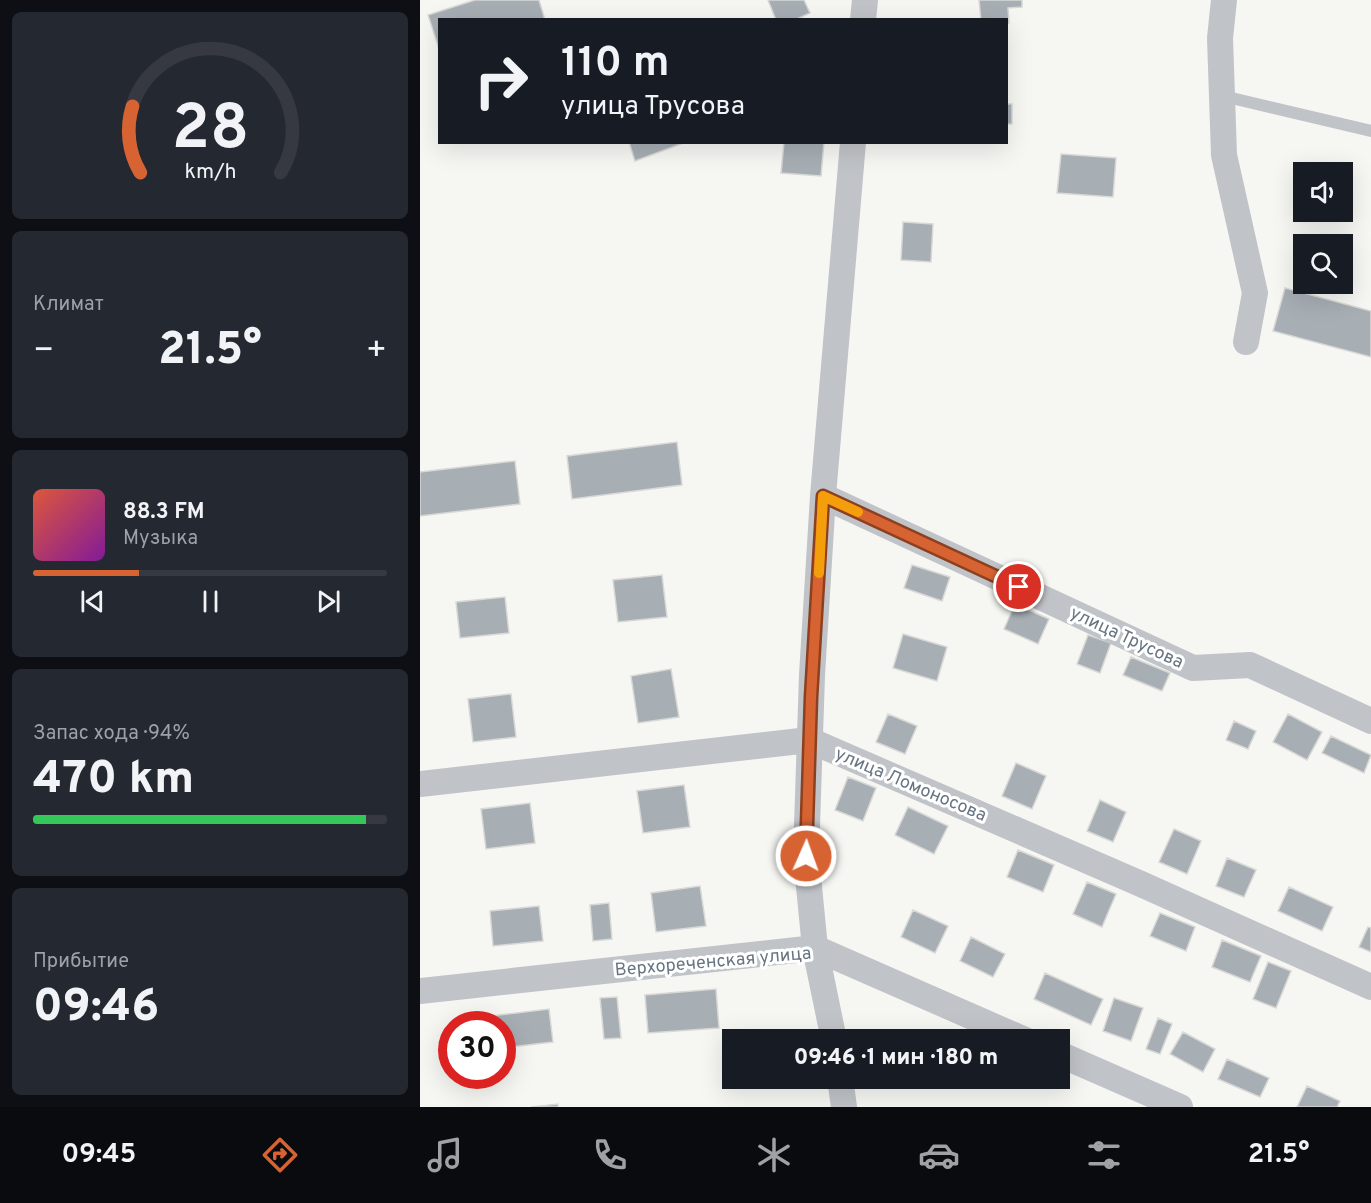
<!DOCTYPE html>
<html lang="ru">
<meta charset="utf-8">
<style>
body{margin:0;font-family:Overpass,sans-serif;background:#242831;color:#f1f3f6;height:100vh;display:flex;flex-direction:column;font-size:22px;white-space:nowrap}
*{box-sizing:border-box;margin:0}
p{font-size:20px;color:#9ea1a6}
.icon{flex:none;width:33px;height:33px;fill:none;stroke:currentColor;stroke-width:2;stroke-linecap:round;stroke-linejoin:round}
.map{position:relative;flex:1;overflow:hidden}
.drawer{display:flex;flex-direction:column;gap:12px;padding:12px;background:#0d0f14;width:420px}
.drawer>*{flex:none}
.hud{position:absolute;left:18px;top:18px;width:570px;height:126px;border-radius:0px;box-shadow:0 6px 24px #0002;background:#171b24;color:#f1f3f6;overflow:hidden}
.buttons{position:absolute;left:873px;top:162px;display:grid;gap:12px}
.buttons a{display:grid;place-items:center;width:60px;height:60px;border-radius:0px;background:#171b24;box-shadow:0 6px 24px #0002;font-size:30px}
.speed{position:absolute;left:18px;top:1011px;display:flex;gap:12px;font-size:30px;font-weight:700;text-align:center}
.speed>*{display:grid;place-content:center;width:78px;height:78px;border-radius:50%;background:#171b24;box-shadow:0 6px 24px #0002;line-height:1}
.speed .limit{border:9px solid #d22;background:#fff;color:#111}
.pin{position:absolute;display:grid;place-items:center;width:51px;height:51px;color:#fff;margin:-26px;border:3px solid #fff;border-radius:50%;box-shadow:0 2px 6px #0007}
.me{position:absolute;width:66px;margin:-33px;rotate:2deg;stroke-linejoin:round;filter:drop-shadow(0 0 4px #0008)}
.turn{display:flex;align-items:center;gap:21px;height:126px;padding:0 24px;font-size:27px}
.turn .icon{width:78px;height:78px;stroke-width:2.5}
.turn b{display:block;font-size:42px;line-height:51px}
.big{font-size:45px;font-weight:800;line-height:1.1}
.drawer .widget{flex:1;display:flex;flex-direction:column;justify-content:center;gap:9px;min-width:0;padding:0 21px;border-radius:9px;background:#242831}
.drawer .dial{align-items:center;gap:0}
.dial svg{height:156px;overflow:visible;fill:none;stroke:#363941;stroke-width:7;stroke-linecap:round;text-anchor:middle}
.dial text{fill:#f1f3f6;stroke:none}
.song{display:flex;align-items:center;gap:18px}
.cover{width:72px;height:72px;border-radius:9px;background:linear-gradient(135deg,hsl(10 70% 55%),hsl(290 70% 35%))}
.played{height:6px;border-radius:3px;background:linear-gradient(90deg,#d86332 30%,#363941 30%)}
.keys{display:flex;justify-content:space-around;direction:ltr}
.heat{display:flex;justify-content:space-between;align-items:center;font-size:33px;direction:ltr}
.charge{height:9px;border-radius:4px;background:linear-gradient(90deg,#34c759 94%,#363941 0)}
.trip{position:absolute;left:302px;top:1029px;width:348px;height:60px;border-radius:0px;background:#171b24;box-shadow:0 6px 24px #0002;font-weight:800;line-height:60px;text-align:center}
.dock{display:flex;height:96px;justify-content:space-around;align-items:center;background:#090b0e;color:#9ea1a6}
.dock .icon{width:42px;height:42px}
.dock .on{color:#d86332}
.dock b{font-size:27px;color:#f1f3f6}
main{display:flex;flex:1;min-height:0}
.map>svg:first-child{display:block}
</style>
<main>
<section class="drawer">
<div class="widget dial"><svg viewBox="0 0 100 80">
<path d="M14 69A42 42 0 1 1 86 69"/>
<path d="M14 69A42 42 0 0 1 10 35" stroke="#d86332"/>
<text x="50" y="56" font-size="32" font-weight="700">28</text>
<text x="50" y="72" font-size="11">km/h</text>
</svg></div>
<div class="widget"><p>Климат</p>
<div class="heat"><a>−</a><b class="big">21.5°</b><a>+</a></div>
</div>
<div class="widget">
<div class="song"><i class="cover"></i><div><b>88.3 FM</b><p>Музыка</p></div></div>
<div class="played"></div>
<div class="keys"><svg class="icon" aria-label="previous" viewBox="0 0 24 24"><path d="M18 5L8 12l10 7zM5 5v14"/></svg><svg class="icon" aria-label="pause" viewBox="0 0 24 24"><path d="M8 5v14M16 5v14"/></svg><svg class="icon" aria-label="next" viewBox="0 0 24 24"><path d="M6 5l10 7-10 7zM19 5v14"/></svg></div>
</div>
<div class="widget"><p>Запас хода · 94%</p><b class="big">470 km</b><div class="charge"></div></div>
<div class="widget"><p>Прибытие</p><b class="big">09:46</b></div>
</section>
<div class="map">
<svg width="951" height="1107" viewBox="0 0 951 1107">
<rect width="100%" height="100%" fill="#f6f6f3"/>
<!-- building -->
<path fill="#a7aeb4" stroke="#d8d8d6" stroke-width="1.5" d="M 55,0 L 119,0 L 125,20 L 20,20 L 20,52 L 8,15 Z
M 348,0 L 384,0 L 390,13 L 375,20 L 356,20 Z
M 559,0 L 602,0 L 602,7 L 588,8 L 589,23 L 586,23 L 586,20 L 561,20 Z
M 586,104 L 592,104 L 592,124 L 586,124 Z
M 209,142 L 266,142 L 215,161 Z
M 364,142 L 404,142 L 401,176 L 361,173 Z
M 641,154 L 696,158 L 693,197 L 637,193 Z
M 483,222 L 513,224 L 511,262 L 481,260 Z
M 865,288 L 951,311 L 951,357 L 853,331 Z
M 257,442 L 262,485 L 152,499 L 147,456 Z
M 95,461 L 100,504 L 0,516 L 0,472 Z
M 492,565 L 530,577 L 522,601 L 484,588 Z
M 242,575 L 247,617 L 198,622 L 193,580 Z
M 85,597 L 89,633 L 40,638 L 36,602 Z
M 595,604 L 629,619 L 618,644 L 584,629 Z
M 483,634 L 527,647 L 517,681 L 473,668 Z
M 668,635 L 691,643 L 680,673 L 657,664 Z
M 711,657 L 750,673 L 742,691 L 703,675 Z
M 251,669 L 259,717 L 218,723 L 211,676 Z
M 91,694 L 96,737 L 53,742 L 48,699 Z
M 468,714 L 497,726 L 485,754 L 456,742 Z
M 868,714 L 902,732 L 887,760 L 853,742 Z
M 814,721 L 836,731 L 828,749 L 806,740 Z
M 911,736 L 951,755 L 944,773 L 902,753 Z
M 596,763 L 626,776 L 612,809 L 582,796 Z
M 428,777 L 456,788 L 443,821 L 415,810 Z
M 264,785 L 270,827 L 223,833 L 217,791 Z
M 680,800 L 706,812 L 693,842 L 667,831 Z
M 110,803 L 115,843 L 66,849 L 61,809 Z
M 488,807 L 528,826 L 514,854 L 475,835 Z
M 754,829 L 781,841 L 767,874 L 739,862 Z
M 598,850 L 634,865 L 623,892 L 587,877 Z
M 807,858 L 836,870 L 824,897 L 796,886 Z
M 667,882 L 696,894 L 682,927 L 653,914 Z
M 280,886 L 286,926 L 236,932 L 231,893 Z
M 869,887 L 913,907 L 902,931 L 858,911 Z
M 189,903 L 192,939 L 173,941 L 170,905 Z
M 119,906 L 123,941 L 73,946 L 70,911 Z
M 493,910 L 528,926 L 515,953 L 481,937 Z
M 740,913 L 775,927 L 766,951 L 730,936 Z
M 948,927 L 951,928 L 951,952 L 939,947 Z
M 551,937 L 585,954 L 573,977 L 540,961 Z
M 802,940 L 841,956 L 830,982 L 792,967 Z
M 848,962 L 871,971 L 856,1008 L 833,999 Z
M 625,973 L 683,999 L 671,1025 L 614,999 Z
M 296,989 L 299,1028 L 228,1033 L 225,995 Z
M 197,997 L 201,1038 L 184,1039 L 180,998 Z
M 694,998 L 723,1008 L 711,1041 L 683,1031 Z
M 129,1009 L 133,1042 L 82,1048 L 82,1024 L 64,1024 L 63,1017 Z
M 738,1018 L 752,1024 L 740,1054 L 726,1049 Z
M 763,1032 L 795,1049 L 783,1072 L 750,1054 Z
M 807,1059 L 849,1078 L 840,1097 L 798,1079 Z
M 887,1086 L 920,1101 L 917,1107 L 877,1107 Z
M 138,1104 L 138,1107 L 111,1107 Z"/>
<g fill="none" stroke-linecap="round" stroke-linejoin="round">
<!-- lane -->
<path stroke="#c0c3c7" stroke-width="12" d="M 803,96 L 951,131"/>
<!-- street -->
<path stroke="#c0c3c7" stroke-width="26" d="M 804,0 L 800,38 L 804,155 L 835,293 L 826,342
M 443,20 L 445,0
M 403,496 L 773,668 L 830,665 L 951,721
M 0,784 L 389,740 L 721,884 L 951,987
M 0,991 L 395,948 L 605,1040
M 414,1040 L 395,948 L 386,856 L 392,675 L 403,496 L 433,142
M 639,1054 L 760,1107
M 420,1078 L 424,1107"/>
</g>
<g fill="none" stroke-linecap="round" stroke-linejoin="round">
<!-- route casing -->
<g stroke="#8c4020" stroke-width="15">
<path id="route" d="M 386,856 L 391,697 L 403,496 L 599,587"/>
</g>
<!-- route -->
<use href="#route" stroke="#d86332" stroke-width="10"/>
<!-- slow -->
<path stroke="#f59e0b" stroke-width="10" d="M 399,573 L 403,496 L 438,512"/>
</g>
<g text-anchor="middle" stroke-width="6" stroke-linejoin="round" paint-order="stroke">
<!-- street labels -->
<g font-size="18" fill="#677582" stroke="#fff">
<text transform="translate(707 637) rotate(25)" y="6">улица Трусова</text>
<text transform="translate(491 784) rotate(23)" y="6">улица Ломоносова</text>
<text transform="translate(293 961) rotate(-5)" y="6">Верхореченская улица</text>
</g>
</g>
</svg>
<div class="buttons">
<a><svg class="icon" aria-label="sound" viewBox="0 0 24 24"><path d="M4 9h4l5-4v14l-5-4H4zM17 9q2 3 0 6"/></svg></a>
<a><svg class="icon" aria-label="search" viewBox="0 0 24 24"><circle cx="10" cy="10" r="6"/><path d="M15 15l6 6"/></svg></a>
</div>
<div class="speed"><div class="limit">30</div></div>
<div class="pin" style="left:599px;top:587px;background:#d93025"><svg class="icon" aria-label="arrive" viewBox="0 0 24 24"><path d="M6 21V4h12l-3 4 3 4H6"/></svg></div>
<svg class="me" style="left:386px;top:856px" viewBox="-20 -20 40 40"><circle r="17" fill="#d86332" stroke="#fff" stroke-width="3"/><path d="M0-11L8 9 0 5-8 9z" fill="#fff"/></svg>
<div class="trip">09:46 · 1 мин · 180 m</div>
<div class="hud">
<div class="turn"><svg class="icon" aria-label="right" viewBox="0 0 24 24"><path d="M7 20v-9h11M14 6l5 5-5 5"/></svg><div><b>110 m</b>улица Трусова</div></div>
</div>
</div>
</main>
<nav class="dock">
<b>09:45</b>
<svg class="icon on" aria-label="directions" viewBox="0 0 24 24"><path d="M12 3l9 9-9 9-9-9zM9 14v-3h6M13 9l2 2-2 2"/></svg>
<svg class="icon" aria-label="music" viewBox="0 0 24 24"><path d="M9 18V5l10-2v13"/><circle cx="6" cy="18" r="3"/><circle cx="16" cy="16" r="3"/></svg>
<svg class="icon" aria-label="phone" viewBox="0 0 24 24"><path d="M5 4h4l2 5-3 2q2 4 5 5l2-3 5 2v4C11 20 4 13 5 4z"/></svg>
<svg class="icon" aria-label="climate" viewBox="0 0 24 24"><path d="M12 3v18M4 7l16 10M4 17L20 7"/></svg>
<svg class="icon" aria-label="car" viewBox="0 0 24 24"><path d="M5 17H2v-5l4-1 3-4h7l3 4 3 1v5h-3M9 17h6M6 11h13"/><circle cx="7" cy="17" r="2"/><circle cx="17" cy="17" r="2"/></svg>
<svg class="icon" aria-label="filters" viewBox="0 0 24 24"><path d="M4 7h16M4 17h16"/><circle cx="9" cy="7" r="2"/><circle cx="15" cy="17" r="2"/></svg>
<b>21.5°</b>
</nav>
